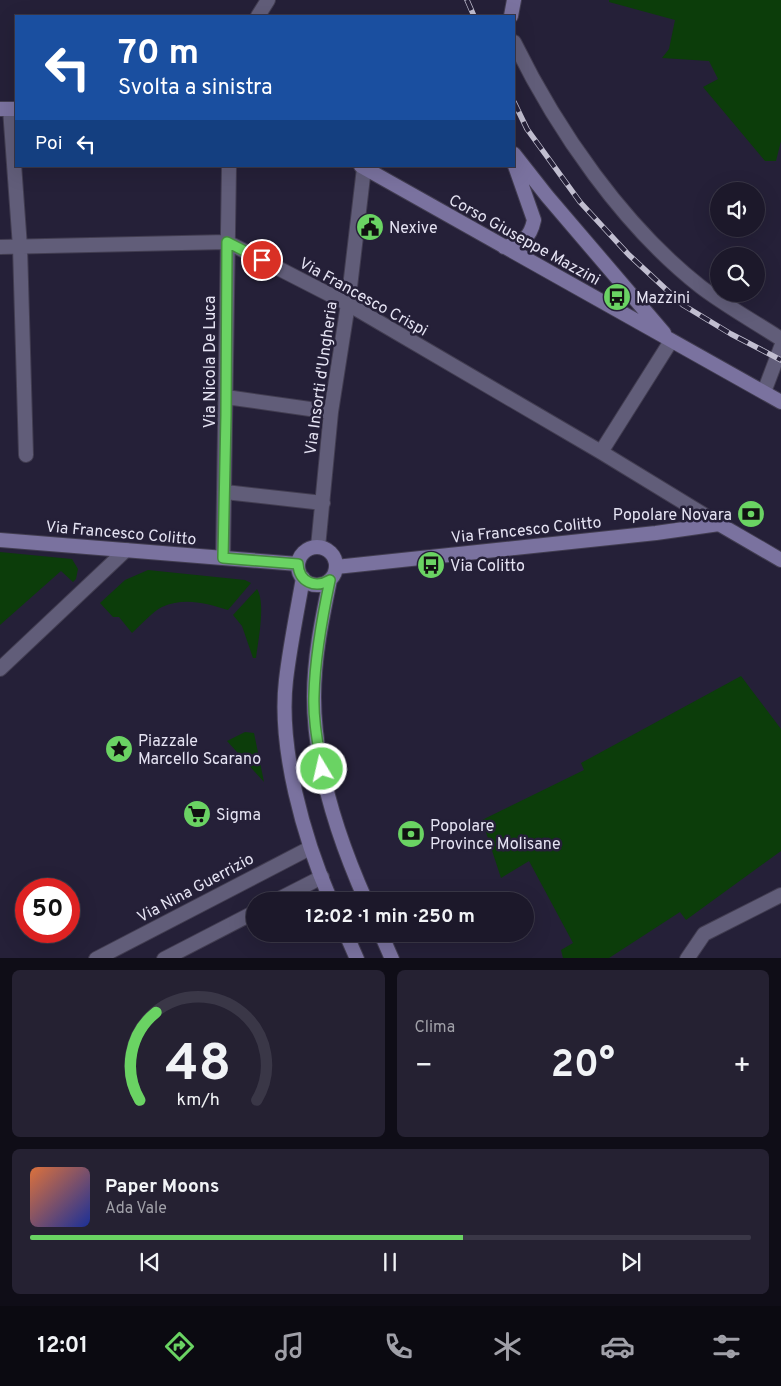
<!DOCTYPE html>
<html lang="it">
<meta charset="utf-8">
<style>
body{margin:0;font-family:Overpass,sans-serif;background:#252132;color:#f1f3f6;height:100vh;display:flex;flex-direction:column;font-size:19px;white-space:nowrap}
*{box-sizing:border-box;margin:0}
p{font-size:16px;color:#a0a0a8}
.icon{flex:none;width:28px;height:28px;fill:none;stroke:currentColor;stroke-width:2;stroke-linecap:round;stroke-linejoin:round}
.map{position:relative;height:958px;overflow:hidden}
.panel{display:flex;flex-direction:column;gap:12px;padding:12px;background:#0f0d17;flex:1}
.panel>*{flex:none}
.hud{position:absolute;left:15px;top:15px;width:500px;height:152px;border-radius:0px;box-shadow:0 5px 20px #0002,0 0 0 1px #3a3747;background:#1a4fa0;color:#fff;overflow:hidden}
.fabs{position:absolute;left:710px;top:182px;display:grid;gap:10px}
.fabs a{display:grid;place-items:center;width:55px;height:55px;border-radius:50%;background:#1c182a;box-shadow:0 5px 20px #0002,0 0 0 1px #3a3747;font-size:25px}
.speed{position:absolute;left:15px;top:878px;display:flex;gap:10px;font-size:25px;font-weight:700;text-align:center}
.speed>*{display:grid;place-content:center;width:65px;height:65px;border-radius:50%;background:#1c182a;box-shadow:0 5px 20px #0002,0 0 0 1px #3a3747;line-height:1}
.speed .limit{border:8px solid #d22;background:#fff;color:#111}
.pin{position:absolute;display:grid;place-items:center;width:42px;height:42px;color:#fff;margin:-21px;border:2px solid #fff;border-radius:50%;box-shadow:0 1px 5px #0007}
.me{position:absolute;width:55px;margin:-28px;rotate:351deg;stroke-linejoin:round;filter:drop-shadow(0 0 4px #0008)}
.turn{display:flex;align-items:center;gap:18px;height:105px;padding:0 20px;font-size:22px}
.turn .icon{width:65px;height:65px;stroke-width:2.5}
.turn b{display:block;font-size:35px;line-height:42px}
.then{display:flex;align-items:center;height:48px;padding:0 20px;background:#0003;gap:10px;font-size:19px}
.big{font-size:38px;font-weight:700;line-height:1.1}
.panel .card{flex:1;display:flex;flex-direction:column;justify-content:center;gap:8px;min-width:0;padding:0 18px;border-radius:8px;background:#252132}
.panel .dial{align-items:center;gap:0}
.dial svg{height:130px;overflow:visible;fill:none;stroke:#3a3747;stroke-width:7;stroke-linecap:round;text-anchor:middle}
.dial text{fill:#f1f3f6;stroke:none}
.song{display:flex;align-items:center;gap:15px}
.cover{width:60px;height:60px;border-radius:8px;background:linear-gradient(135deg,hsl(20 70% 55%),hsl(230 70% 35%))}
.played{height:5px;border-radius:2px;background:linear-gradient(90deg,#6ad363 60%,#3a3747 60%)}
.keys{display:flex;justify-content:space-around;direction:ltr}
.heat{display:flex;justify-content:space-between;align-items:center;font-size:28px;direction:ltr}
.panel .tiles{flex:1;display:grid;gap:12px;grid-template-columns:1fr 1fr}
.card:last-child{grid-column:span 2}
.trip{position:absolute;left:246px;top:892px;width:288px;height:50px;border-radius:25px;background:#1c182a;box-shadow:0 5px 20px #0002,0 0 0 1px #3a3747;font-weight:700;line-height:50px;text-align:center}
.dock{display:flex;height:80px;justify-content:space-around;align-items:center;background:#0b0a11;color:#a0a0a8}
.dock .icon{width:35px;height:35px}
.dock .on{color:#6ad363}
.dock b{font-size:22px;color:#f1f3f6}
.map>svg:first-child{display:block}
</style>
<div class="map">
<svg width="781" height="959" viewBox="0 0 781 959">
<rect width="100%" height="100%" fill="#252038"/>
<!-- green -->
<path fill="#0c3d0a" d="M 609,0 L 781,0 L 781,141 L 776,161 L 765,161 L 703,87 L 718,79 L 709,61 L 662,58 L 669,49 L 675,20 L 609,2 Z
M 0,552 L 72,559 L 78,569 L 76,579 L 73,582 L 61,571 L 0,625 Z
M 148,570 L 245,580 L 251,583 L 228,610 C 206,603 184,597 162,607 C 153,611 140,626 132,633 L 119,617 L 113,617 L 100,603 L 125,580 Z
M 257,589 C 266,603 258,641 256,658 L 253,658 L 242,626 L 233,615 Z
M 741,676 L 781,729 L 781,851 L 686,920 L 680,912 L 609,958 L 563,958 L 561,950 L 573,943 L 529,861 L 501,878 L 482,820 L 584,770 L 581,763 Z
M 245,732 L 254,733 L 264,782 L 227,741 Z"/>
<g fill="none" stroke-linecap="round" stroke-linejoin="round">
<!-- minor casing -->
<g stroke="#423d51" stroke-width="16">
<path id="minor" d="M 258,16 L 268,0
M 514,42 C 557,130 623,226 701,287 C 726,306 755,322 781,339
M 10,109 L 20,247 L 26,455
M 0,247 L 227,242 L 348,304 L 601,452 L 719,524
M 764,392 L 781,347
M 226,397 L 331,412
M 601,452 L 671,341
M 225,492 L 323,503
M 318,547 L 331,412 L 348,304 L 364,168
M 223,558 L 229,166
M 0,669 L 126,550
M 275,901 L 322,877
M 96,959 L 310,848
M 164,959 L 255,912
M 687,959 L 704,934 L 781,895"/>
</g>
<!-- secondary casing -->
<g stroke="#423d51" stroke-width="16">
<path id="secondary" d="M 511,16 L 514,0
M 0,109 L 16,109
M 514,154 L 547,196 L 664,333
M 361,166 L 781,402
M 504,247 C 522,243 530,239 534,220 L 514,163
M 0,540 L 298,564
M298 566a19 19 0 1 1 38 0a19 19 0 1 1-38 0Z
M 336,567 L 656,533 L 719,524 L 781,560
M 303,578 C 297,612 290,646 286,680 C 278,748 304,839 331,901
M 330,580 C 322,619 314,657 314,697 C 314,767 338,838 366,901
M 346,934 L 357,959
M 381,934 L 392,959"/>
</g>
<!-- minor -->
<use href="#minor" stroke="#615d79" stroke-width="14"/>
<!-- secondary -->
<use href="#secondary" stroke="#7a729f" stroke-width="14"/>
<!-- rail casing -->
<g stroke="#c1bed0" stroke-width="5.5">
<path id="rail" d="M 467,0 L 474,16
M 514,102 L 527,129 L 580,202 L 629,255 L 683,305 L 731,334 L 781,360"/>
</g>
<!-- rail -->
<use href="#rail" stroke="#252038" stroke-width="4" stroke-dasharray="11" stroke-linecap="butt"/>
</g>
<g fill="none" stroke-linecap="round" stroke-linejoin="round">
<!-- route casing -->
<g stroke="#458940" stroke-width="12">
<path id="route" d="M 262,260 L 227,242 L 226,415 L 223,558 L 298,564 C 299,582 315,589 330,580 C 322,618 315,656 314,695 C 313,720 318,744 322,769"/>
</g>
<!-- route -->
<use href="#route" stroke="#6ad363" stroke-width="9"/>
</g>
<!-- icons -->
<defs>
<g id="civic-disc" transform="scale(1.4375)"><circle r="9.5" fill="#6ad363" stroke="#252038"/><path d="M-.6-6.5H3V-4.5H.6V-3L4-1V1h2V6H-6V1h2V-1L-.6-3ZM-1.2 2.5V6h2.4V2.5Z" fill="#111"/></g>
<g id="bus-disc" transform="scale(1.4375)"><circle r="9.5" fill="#6ad363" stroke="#252038"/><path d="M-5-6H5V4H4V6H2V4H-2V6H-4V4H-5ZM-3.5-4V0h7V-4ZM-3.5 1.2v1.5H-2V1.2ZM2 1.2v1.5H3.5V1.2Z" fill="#111"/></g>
<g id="bank-disc" transform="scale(1.4375)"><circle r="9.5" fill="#6ad363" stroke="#252038"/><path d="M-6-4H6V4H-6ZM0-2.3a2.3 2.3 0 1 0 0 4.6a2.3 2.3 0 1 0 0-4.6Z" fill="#111"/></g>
<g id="sight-disc" transform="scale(1.4375)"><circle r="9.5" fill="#6ad363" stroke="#252038"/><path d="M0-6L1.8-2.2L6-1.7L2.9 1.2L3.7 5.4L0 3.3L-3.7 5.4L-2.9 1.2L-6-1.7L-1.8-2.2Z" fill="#111"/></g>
<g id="supermarket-disc" transform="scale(1.4375)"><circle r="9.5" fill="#6ad363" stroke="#252038"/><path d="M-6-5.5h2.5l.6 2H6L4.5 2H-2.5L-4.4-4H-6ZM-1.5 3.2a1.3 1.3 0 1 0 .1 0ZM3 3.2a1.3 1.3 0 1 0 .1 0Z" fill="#111"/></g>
</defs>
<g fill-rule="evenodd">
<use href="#civic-disc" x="370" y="227"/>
<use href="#bus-disc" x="617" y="297"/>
<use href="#bank-disc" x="751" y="514"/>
<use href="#bus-disc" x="431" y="565"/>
<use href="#sight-disc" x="119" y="749"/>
<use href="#supermarket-disc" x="197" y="814"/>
<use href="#bank-disc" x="411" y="834"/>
</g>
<g text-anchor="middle" stroke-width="5" stroke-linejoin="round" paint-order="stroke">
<!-- poi labels -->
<g font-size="16" fill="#e5e3f3" stroke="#252038" text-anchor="start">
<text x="389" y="233">Nexive</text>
<text x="636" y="303">Mazzini</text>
<text x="732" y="520" text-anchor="end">Popolare Novara</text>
<text x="450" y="571">Via Colitto</text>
<text x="138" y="746">Piazzale<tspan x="138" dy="18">Marcello Scarano</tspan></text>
<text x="216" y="820">Sigma</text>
<text x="430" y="831">Popolare<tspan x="430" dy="18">Province Molisane</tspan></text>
</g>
<!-- street labels -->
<g font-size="16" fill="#e5e3f3" stroke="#252038">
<text transform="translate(525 239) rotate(29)" y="6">Corso Giuseppe Mazzini</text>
<text transform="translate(364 296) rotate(29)" y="6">Via Francesco Crispi</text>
<text transform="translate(209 362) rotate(-90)" y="6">Via Nicola De Luca</text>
<text transform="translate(320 378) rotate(-82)" y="6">Via Insorti d'Ungheria</text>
<text transform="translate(526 529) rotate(-6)" y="6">Via Francesco Colitto</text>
<text transform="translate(121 532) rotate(5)" y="6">Via Francesco Colitto</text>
<text transform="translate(195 887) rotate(-28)" y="6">Via Nina Guerrizio</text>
</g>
</g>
</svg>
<div class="fabs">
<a><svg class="icon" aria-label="sound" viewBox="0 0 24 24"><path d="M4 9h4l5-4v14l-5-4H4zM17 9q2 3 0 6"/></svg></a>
<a><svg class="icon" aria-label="search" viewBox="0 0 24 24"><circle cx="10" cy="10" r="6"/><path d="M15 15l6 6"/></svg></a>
</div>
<div class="speed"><div class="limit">50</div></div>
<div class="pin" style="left:262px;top:260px;background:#d93025"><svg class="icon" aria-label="arrive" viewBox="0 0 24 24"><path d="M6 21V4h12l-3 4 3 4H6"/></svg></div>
<svg class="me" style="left:322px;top:769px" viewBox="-20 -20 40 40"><circle r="17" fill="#6ad363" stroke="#fff" stroke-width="3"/><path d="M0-11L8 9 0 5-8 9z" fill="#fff"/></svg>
<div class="trip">12:02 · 1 min · 250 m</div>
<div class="hud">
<div class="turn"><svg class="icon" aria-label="left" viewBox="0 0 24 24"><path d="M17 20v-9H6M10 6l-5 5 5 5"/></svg><div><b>70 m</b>Svolta a sinistra</div></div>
<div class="then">Poi<svg class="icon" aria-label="left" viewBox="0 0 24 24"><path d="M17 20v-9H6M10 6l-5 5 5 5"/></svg></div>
</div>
</div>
<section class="panel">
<div class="tiles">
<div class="card dial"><svg viewBox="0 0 100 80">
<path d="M14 69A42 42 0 1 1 86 69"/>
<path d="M14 69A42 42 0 0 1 24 15" stroke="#6ad363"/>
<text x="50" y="56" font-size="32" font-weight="700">48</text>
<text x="50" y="72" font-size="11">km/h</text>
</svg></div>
<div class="card"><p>Clima</p>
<div class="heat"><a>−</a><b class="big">20°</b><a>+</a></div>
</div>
<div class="card">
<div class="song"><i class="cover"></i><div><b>Paper Moons</b><p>Ada Vale</p></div></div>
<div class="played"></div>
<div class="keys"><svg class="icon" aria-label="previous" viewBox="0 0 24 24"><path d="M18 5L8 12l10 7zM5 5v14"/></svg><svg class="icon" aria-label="pause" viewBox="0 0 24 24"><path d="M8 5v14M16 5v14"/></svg><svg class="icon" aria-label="next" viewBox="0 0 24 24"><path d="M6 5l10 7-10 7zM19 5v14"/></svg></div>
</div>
</div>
</section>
<nav class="dock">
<b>12:01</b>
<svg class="icon on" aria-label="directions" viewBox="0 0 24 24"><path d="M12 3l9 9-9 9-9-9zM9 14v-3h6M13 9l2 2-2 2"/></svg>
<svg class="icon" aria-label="music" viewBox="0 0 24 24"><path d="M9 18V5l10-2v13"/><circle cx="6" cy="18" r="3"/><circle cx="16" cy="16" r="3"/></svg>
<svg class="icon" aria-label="phone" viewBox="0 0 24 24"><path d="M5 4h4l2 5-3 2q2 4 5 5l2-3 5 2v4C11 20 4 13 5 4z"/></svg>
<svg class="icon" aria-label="climate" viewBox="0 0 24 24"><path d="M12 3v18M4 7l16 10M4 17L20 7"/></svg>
<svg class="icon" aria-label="car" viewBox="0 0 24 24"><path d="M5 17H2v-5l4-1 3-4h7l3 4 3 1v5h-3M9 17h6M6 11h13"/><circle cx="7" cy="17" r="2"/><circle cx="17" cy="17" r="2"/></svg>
<svg class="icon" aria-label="filters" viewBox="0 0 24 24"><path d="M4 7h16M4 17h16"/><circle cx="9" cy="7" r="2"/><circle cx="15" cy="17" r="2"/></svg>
</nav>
